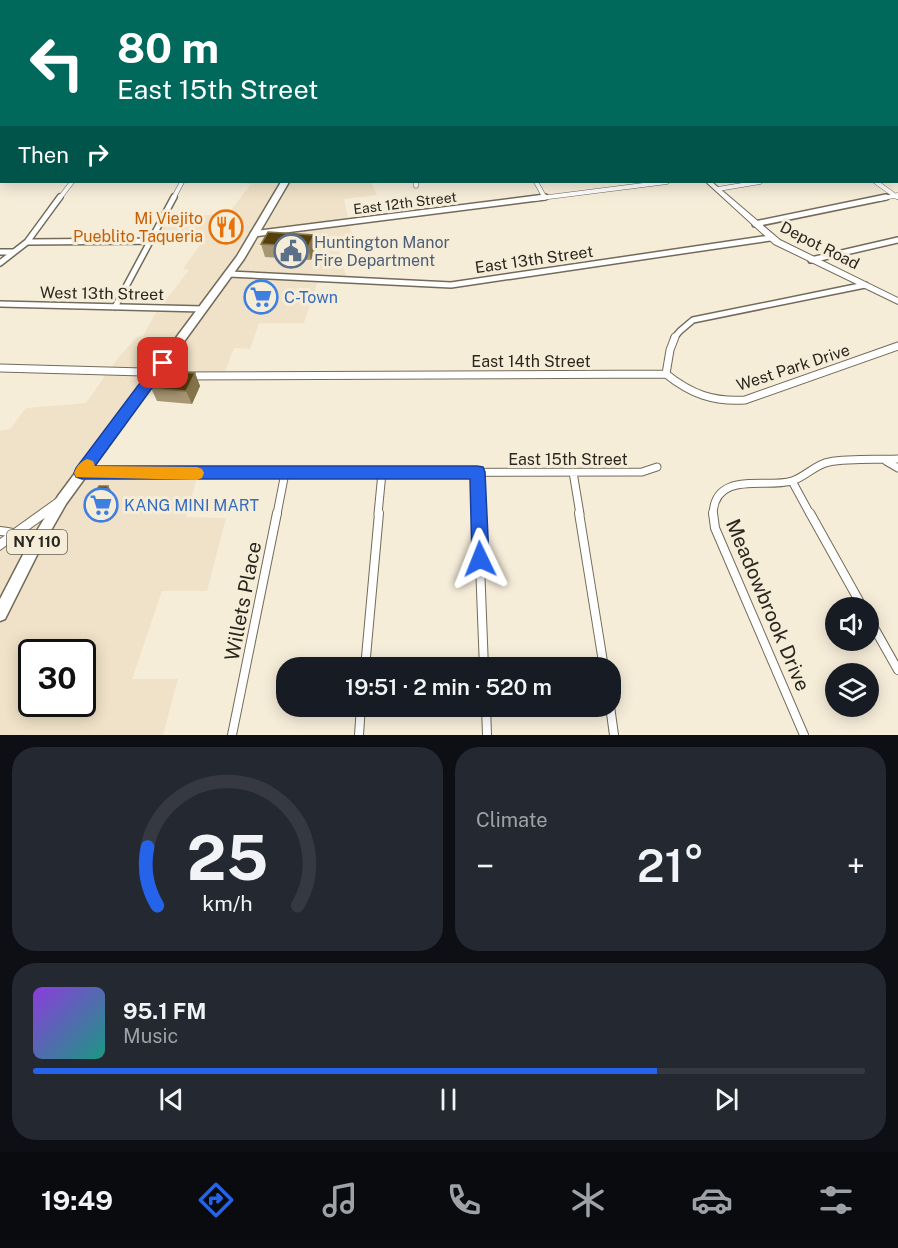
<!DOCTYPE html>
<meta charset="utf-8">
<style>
body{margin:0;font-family:"Public Sans",sans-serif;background:#242831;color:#f1f3f6;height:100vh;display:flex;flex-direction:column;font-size:22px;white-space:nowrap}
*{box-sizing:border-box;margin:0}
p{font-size:20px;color:#9ea1a6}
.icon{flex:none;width:33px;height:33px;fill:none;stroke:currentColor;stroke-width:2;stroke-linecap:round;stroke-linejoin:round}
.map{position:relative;height:735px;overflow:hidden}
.sheet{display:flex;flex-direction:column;gap:12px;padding:12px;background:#0d0f14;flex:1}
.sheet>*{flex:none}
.top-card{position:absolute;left:0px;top:0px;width:898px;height:183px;box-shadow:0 3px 15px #0003;background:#00695c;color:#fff;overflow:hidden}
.fabs{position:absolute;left:825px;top:597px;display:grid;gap:12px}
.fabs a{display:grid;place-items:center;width:54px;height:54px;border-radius:50%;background:#171b24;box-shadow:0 3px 15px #0003;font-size:30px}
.speed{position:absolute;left:18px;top:639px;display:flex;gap:12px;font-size:30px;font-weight:700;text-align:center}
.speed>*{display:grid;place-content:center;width:78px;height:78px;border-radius:50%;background:#171b24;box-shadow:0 3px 15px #0003;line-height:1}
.speed .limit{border:3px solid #111;border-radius:9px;background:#fff;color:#111}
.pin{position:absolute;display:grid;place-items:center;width:51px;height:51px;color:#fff;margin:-26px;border-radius:12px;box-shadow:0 3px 9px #0006}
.me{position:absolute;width:66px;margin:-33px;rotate:358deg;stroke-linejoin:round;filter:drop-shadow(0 0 4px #0008)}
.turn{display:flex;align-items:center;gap:21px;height:126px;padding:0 18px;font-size:27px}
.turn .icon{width:78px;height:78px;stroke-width:2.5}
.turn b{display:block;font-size:42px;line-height:51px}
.then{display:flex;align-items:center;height:57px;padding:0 18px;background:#0003;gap:12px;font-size:22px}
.big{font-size:45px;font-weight:600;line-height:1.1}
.sheet .card{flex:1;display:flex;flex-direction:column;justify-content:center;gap:9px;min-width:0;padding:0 21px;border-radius:24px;background:#242831}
.sheet .dial{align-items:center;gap:0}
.dial svg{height:156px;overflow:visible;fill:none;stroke:#363941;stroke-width:7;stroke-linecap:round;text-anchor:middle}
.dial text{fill:#f1f3f6;stroke:none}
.song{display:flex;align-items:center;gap:18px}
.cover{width:72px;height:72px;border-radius:9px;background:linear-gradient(135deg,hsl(270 70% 55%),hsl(170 70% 35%))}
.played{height:6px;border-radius:3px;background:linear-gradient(90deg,#2563eb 75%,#363941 75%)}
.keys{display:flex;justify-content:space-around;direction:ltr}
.heat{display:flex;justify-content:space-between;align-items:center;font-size:33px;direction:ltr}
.sheet .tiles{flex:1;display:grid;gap:12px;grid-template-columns:1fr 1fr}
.card:last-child{grid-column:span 2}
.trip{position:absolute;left:276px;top:657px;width:345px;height:60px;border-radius:24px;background:#171b24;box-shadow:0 3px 15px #0003;font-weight:600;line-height:60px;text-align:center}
.tabs{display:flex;height:96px;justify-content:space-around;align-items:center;background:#090b0e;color:#9ea1a6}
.tabs .icon{width:42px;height:42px}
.tabs .selected{color:#2563eb}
.tabs b{font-size:27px;color:#f1f3f6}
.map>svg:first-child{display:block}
</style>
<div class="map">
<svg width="898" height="735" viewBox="0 0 898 735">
<rect width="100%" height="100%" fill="#f6edd9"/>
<!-- built -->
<path fill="#efe2c8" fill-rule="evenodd" d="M 243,182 L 371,182 L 377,195 L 344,199 L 354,244 L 338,247 L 347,279 L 319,278 L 304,323 L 259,323 L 250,349 L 234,348 L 224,374 L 170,374 L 155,371 L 80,472 L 199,471 L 186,517 L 226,518 L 207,591 L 162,591 L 132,679 L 178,679 L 163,735 L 0,735 L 0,431 L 10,429 L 26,408 L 86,403 L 118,358 L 137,337 L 143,336 L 155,314 L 189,270 L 183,269 L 202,242 L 192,237 L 158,236 L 166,222 L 198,223 L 202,215 L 228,214 L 251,184 L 243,183 ZM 32,652 L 82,652 L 82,704 L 32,704 Z"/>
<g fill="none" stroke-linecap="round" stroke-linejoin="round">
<!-- street-far4 casing -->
<g stroke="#736b5a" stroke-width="4.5">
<path id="street-far4" d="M 38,0 L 40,2
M 382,0 L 405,0
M 489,0 L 493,2
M 115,2 L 122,0
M 205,2 L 207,0
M 653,2 L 671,0"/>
</g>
<!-- street-far3 casing -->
<g stroke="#736b5a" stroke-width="5">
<path id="street-far3" d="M 416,182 L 416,186
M 536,182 L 545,198
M 876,182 L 897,197
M 718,189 L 760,182
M 59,199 L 72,182
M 173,199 L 182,182
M 533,199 L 667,182
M 879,199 L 898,195"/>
</g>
<!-- street-far2 casing -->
<g stroke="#736b5a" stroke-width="8">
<path id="street-far2" d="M 755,224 L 886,197
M 253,234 L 545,197
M 27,242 L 150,241
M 0,252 L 13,252
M 811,260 L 898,240
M 0,263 L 27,242 L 60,197
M 229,274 L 451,285 L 770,238
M 0,304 L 203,309
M 115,307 L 174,197
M 674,338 L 680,331 L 693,320 L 865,285"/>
</g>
<!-- street-far1 casing -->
<g stroke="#736b5a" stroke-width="9">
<path id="street-far1" d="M 0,368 L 143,372 L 169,376 L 666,374
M 666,374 C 691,394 713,402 745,400 L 898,346
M 666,374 L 670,350 L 675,337
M 886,461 L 898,468
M 477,472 L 479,514
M 573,472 L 580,514
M 82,473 L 642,472 L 657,467
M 792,481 L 810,514
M 277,514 L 285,473
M 378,514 L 382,473
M 713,514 C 715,470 766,489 792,481 C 805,477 816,464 829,462 C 851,458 876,460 898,459"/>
</g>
<!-- street casing -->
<g stroke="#736b5a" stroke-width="10">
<path id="street" d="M 478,513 L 484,668
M 579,513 L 604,668
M 713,513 L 715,528 L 804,735
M 810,513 L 863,608
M 0,531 C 15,532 26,536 32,550
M 868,617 L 898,670
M 365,668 L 379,513
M 486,706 L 487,735
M 610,706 L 614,735
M 232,735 L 277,513
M 359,735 L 361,706"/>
</g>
<!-- secondary casing -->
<g stroke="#736b5a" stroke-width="2">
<path id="secondary" d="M 818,0 L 826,0 L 823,2 L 813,2 Z
M 0,24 L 2,24 L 2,26 L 0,26 Z
M 897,31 L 898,31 L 898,34 L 897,34 Z
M 0,153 L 2,153 L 2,157 L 0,157 Z
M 706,182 L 712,182 L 780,240 L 898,298 L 898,304 L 774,244 Z
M 60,496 L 64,498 L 65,501 L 64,504 L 0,550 L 0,539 Z"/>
</g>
<!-- primary casing -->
<g stroke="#736b5a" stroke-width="3">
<path id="primary" d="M 402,0 L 408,0 L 402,2 Z
M 281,182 L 289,182 L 244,259 L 66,504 L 37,555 L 5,619 L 0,621 L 0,599 L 27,547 L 58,496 L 237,256 Z"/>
</g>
<!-- street-far4 -->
<use href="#street-far4" stroke="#fff" stroke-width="3"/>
<!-- street-far3 -->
<use href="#street-far3" stroke="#fff" stroke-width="4"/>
<!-- street-far2 -->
<use href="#street-far2" stroke="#fff" stroke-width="5"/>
<!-- street-far1 -->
<use href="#street-far1" stroke="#fff" stroke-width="7"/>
<!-- street -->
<use href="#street" stroke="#fff" stroke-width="8"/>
<!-- secondary -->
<use href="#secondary" fill="#fff" fill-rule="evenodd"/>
<!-- primary -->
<use href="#primary" fill="#fff" fill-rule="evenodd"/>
<!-- rail casing -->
<g stroke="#524e44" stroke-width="3">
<path id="rail" d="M 181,2 L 188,0"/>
</g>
<!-- rail -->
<use href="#rail" stroke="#f6edd9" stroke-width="1.5" stroke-dasharray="4" stroke-linecap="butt"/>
</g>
<!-- wall -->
<path fill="#a69672" d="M 261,244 L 316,247 L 311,260 L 265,257 Z
M 195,373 L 200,386 L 192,404 L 157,401 L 151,388 L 175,378 Z
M 112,492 L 103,514 L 91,513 L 87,507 Z"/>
<!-- shaded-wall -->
<path fill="#85744a" d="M 314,235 L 316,247 L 311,260 L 308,247 Z
M 195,373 L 200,386 L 192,404 L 186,391 Z
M 108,486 L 112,492 L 103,514 L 99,507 Z"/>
<!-- building -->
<path fill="#55400c" stroke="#85744a" stroke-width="1.5" d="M 268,232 L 314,235 L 308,247 L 261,244 Z
M 178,372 L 195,373 L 186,391 L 151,388 L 156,377 L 175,378 Z
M 99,486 L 108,486 L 99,507 L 87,507 Z"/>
<!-- route -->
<path fill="#2563eb" stroke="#184099" stroke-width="1.5" d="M 163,358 L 170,363 L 168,366 L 95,466 L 477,466 L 483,467 L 485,472 L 489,559 L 487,565 L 480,567 L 474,565 L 472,559 L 470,479 L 82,479 L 76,477 L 74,473 L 76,468 L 158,359 Z"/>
<!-- slow -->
<path fill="#f59e0b" d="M 87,459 L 93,461 L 95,466 L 197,467 L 202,469 L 204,473 L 202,478 L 197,480 L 76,477 L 74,473 C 77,466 80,462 87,459 Z"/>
<!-- icons -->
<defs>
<g id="restaurant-ring" transform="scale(1.725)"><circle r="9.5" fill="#f6edd9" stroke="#e8710a" stroke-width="1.5"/><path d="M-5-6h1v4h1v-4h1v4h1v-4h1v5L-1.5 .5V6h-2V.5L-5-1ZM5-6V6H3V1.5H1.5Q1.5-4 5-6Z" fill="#e8710a"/></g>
<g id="civic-ring" transform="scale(1.725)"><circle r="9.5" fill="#f6edd9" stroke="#5c6f8a" stroke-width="1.5"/><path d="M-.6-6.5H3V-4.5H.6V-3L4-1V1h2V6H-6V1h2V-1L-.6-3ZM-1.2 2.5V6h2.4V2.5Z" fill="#5c6f8a"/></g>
<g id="supermarket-ring" transform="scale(1.725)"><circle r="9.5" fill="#f6edd9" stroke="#3f7fe0" stroke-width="1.5"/><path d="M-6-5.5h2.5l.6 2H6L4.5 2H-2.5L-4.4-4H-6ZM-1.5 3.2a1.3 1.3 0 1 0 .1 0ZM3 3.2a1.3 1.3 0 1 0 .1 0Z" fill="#3f7fe0"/></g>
</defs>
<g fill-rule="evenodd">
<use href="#restaurant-ring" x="226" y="227"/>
<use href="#civic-ring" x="291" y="251"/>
<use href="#supermarket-ring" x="261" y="297"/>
<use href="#supermarket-ring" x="101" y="505"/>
</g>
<g text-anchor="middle" stroke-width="6" stroke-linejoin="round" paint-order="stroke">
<!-- far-street labels -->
<g font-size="14" fill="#2a271f" stroke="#f6edd9">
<text transform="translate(405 203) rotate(-7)" y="5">East 12th Street</text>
</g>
<!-- shield labels -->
<rect fill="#f6edd9" stroke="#676257" stroke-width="1.5" x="7" y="530" width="60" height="24" rx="4.5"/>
<g font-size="15" font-weight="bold" fill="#2a271f">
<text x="37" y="547">NY 110</text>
</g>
<!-- food labels -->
<g font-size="16" fill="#c56008" stroke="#f6edd9" text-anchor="end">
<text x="203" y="224">Mi Viejito<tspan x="203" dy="18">Pueblito Taqueria</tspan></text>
</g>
<!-- service labels -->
<g font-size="16" fill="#4e5e75" stroke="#f6edd9" text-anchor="start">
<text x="314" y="248">Huntington Manor<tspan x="314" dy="18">Fire Department</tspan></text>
</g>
<!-- street labels -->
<g font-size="16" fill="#2a271f" stroke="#f6edd9">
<text transform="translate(820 245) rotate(27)" y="6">Depot Road</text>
<text transform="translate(534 259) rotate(-8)" y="6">East 13th Street</text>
<text transform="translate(102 293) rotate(1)" y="6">West 13th Street</text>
<text x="531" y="367">East 14th Street</text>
<text transform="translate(793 367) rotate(-18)" y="6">West Park Drive</text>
<text x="568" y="465">East 15th Street</text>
</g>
<!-- shop labels -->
<g font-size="16" fill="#366cbe" stroke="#f6edd9" text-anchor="start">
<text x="284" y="303">C-Town</text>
<text x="124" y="511">KANG MINI MART</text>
</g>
<!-- near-street labels -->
<g font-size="20" fill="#2a271f" stroke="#f6edd9">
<text transform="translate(243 601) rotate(-79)" y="7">Willets Place</text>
<text transform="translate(768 605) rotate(67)" y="7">Meadowbrook Drive</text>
</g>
</g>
</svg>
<div class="fabs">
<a><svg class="icon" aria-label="sound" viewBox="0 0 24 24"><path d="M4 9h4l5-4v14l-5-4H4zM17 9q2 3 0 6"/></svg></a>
<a><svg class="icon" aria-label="layers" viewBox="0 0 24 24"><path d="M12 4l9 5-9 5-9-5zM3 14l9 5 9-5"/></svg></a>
</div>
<div class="speed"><div class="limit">30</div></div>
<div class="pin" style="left:163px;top:363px;background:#d93025"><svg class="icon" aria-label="arrive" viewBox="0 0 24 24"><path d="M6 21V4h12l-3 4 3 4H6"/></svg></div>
<svg class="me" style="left:480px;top:559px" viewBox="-20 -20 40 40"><path d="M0-17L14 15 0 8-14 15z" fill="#2563eb" stroke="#fff" stroke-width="4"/></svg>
<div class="trip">19:51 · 2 min · 520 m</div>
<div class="top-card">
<div class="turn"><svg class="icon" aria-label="left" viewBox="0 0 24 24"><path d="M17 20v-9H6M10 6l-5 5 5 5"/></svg><div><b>80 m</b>East 15th Street</div></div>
<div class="then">Then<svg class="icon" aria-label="right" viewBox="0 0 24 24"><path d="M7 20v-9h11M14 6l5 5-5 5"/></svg></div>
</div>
</div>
<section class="sheet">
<div class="tiles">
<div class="card dial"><svg viewBox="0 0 100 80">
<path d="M14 69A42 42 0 1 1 86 69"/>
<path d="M14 69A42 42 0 0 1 9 39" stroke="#2563eb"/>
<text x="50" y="56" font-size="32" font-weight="700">25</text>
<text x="50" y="72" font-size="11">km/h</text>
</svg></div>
<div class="card"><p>Climate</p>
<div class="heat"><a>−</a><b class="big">21°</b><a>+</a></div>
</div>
<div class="card">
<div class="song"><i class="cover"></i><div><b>95.1 FM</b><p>Music</p></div></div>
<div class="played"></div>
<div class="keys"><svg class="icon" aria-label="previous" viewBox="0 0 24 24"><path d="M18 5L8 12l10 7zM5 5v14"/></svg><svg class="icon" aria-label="pause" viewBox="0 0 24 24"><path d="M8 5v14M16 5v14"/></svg><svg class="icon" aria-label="next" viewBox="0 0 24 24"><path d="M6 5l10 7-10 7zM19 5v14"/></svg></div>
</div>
</div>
</section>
<nav class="tabs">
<b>19:49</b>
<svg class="icon selected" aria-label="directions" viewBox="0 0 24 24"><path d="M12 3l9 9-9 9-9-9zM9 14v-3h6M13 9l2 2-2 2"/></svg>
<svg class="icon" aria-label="music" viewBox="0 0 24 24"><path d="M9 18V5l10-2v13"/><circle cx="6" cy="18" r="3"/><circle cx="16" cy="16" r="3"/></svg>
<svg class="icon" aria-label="phone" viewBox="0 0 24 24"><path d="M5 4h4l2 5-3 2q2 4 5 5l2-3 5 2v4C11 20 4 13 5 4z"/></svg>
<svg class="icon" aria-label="climate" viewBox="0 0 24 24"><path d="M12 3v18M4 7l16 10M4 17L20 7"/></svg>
<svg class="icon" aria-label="car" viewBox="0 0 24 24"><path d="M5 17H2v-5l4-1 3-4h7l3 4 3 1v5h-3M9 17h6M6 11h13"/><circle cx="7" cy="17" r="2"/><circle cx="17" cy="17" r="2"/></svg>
<svg class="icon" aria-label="filters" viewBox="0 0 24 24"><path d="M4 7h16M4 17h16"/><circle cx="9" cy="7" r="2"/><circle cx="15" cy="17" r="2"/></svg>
</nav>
